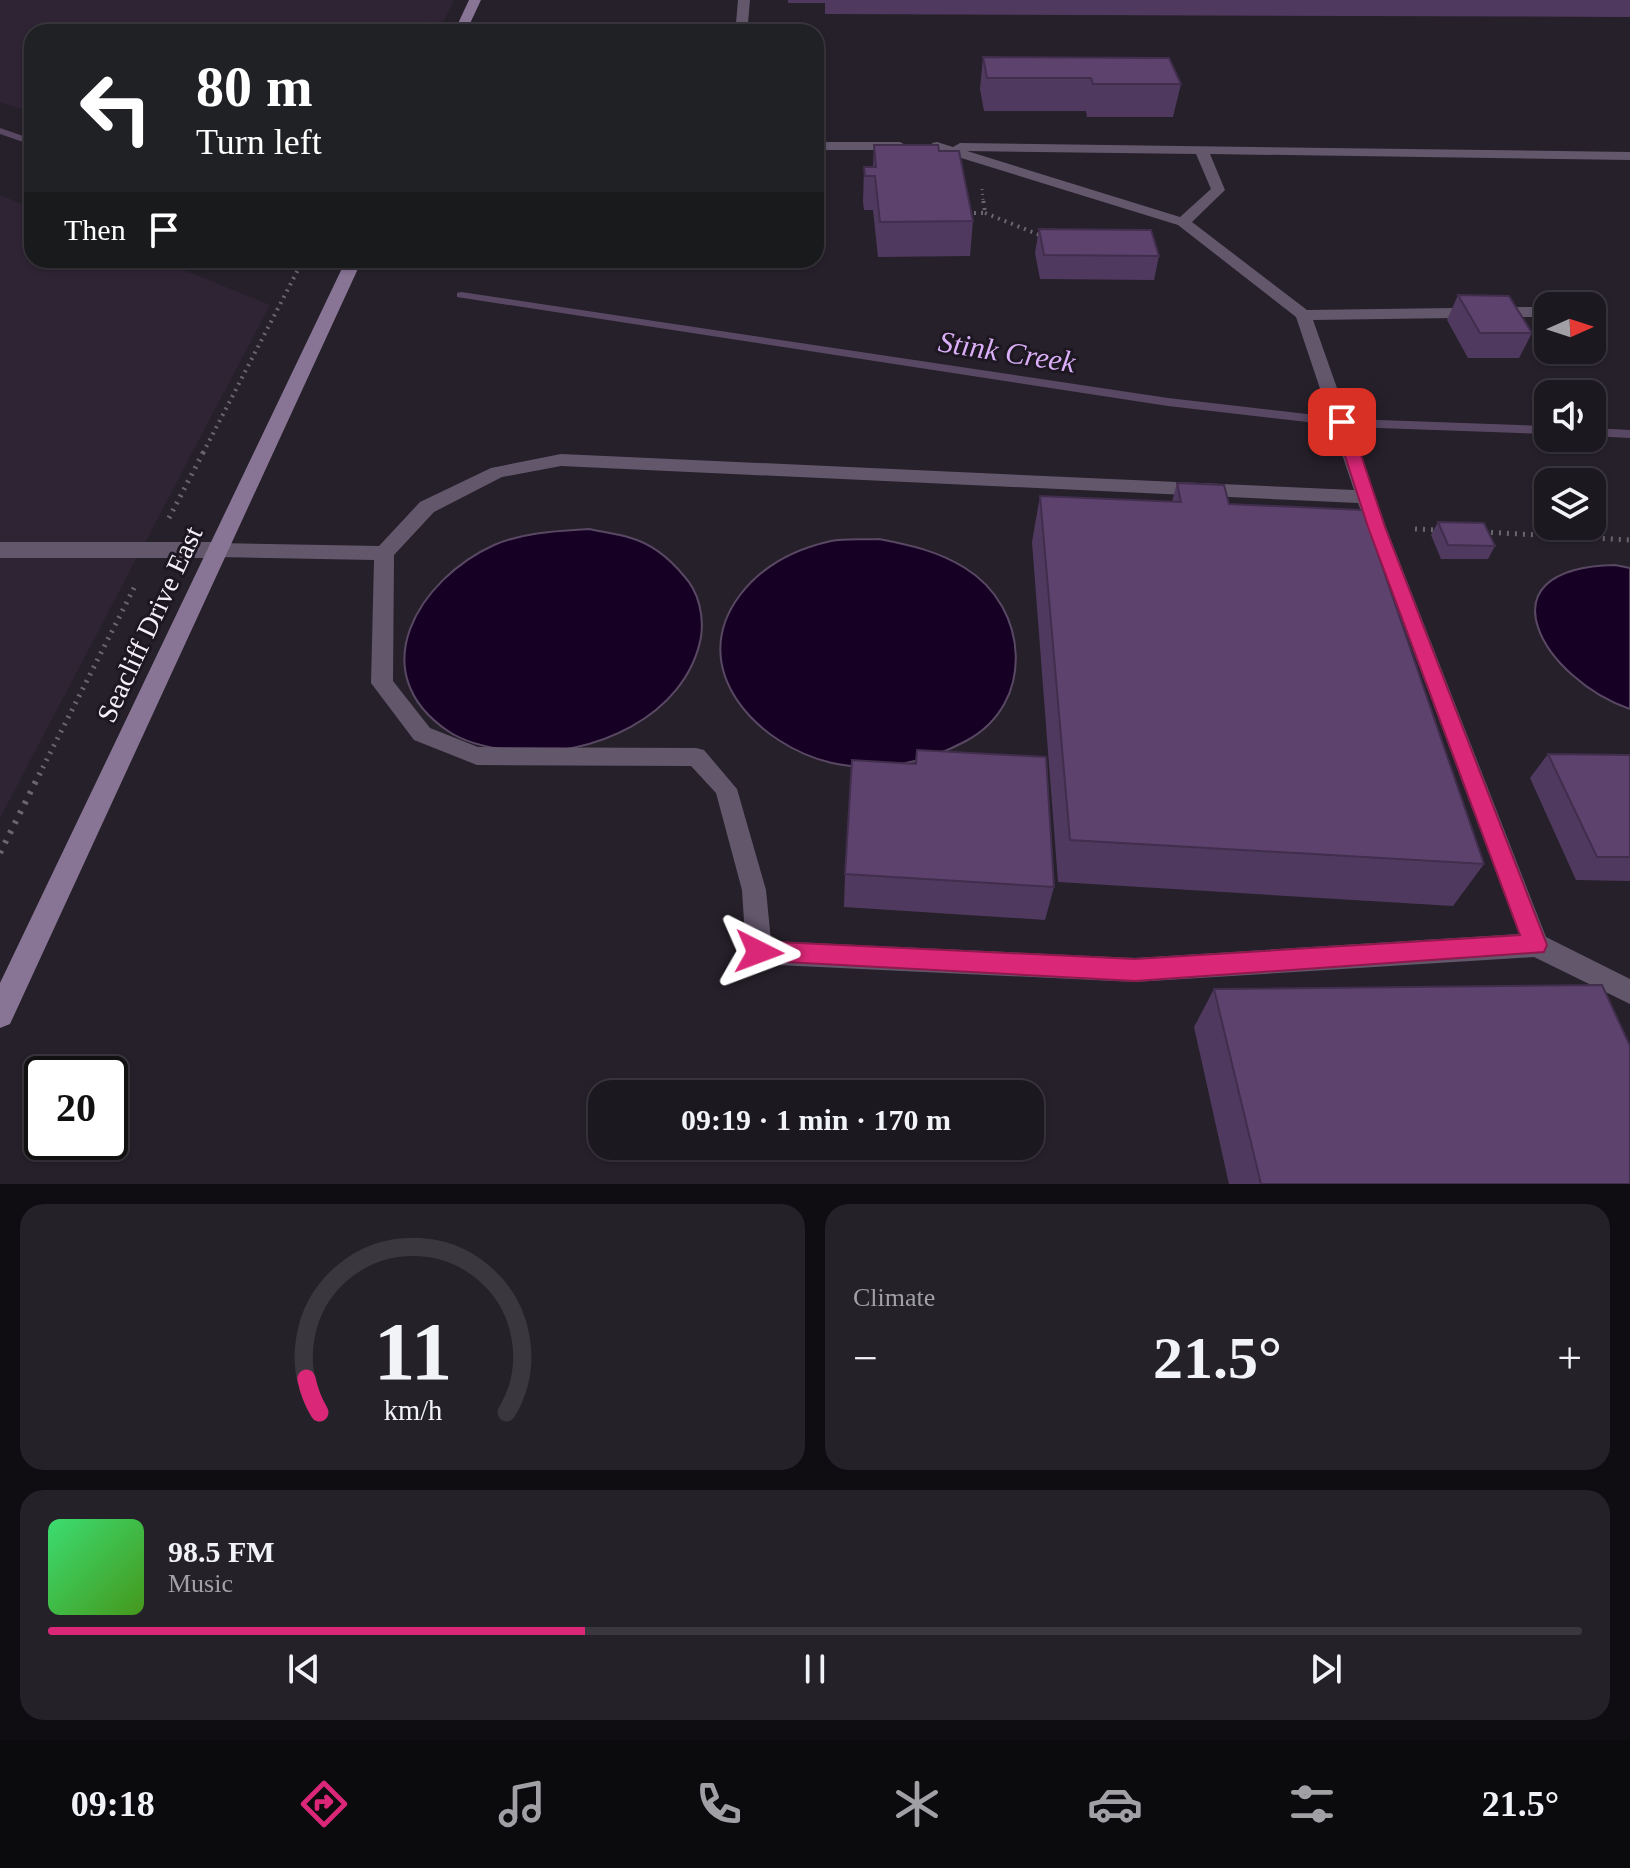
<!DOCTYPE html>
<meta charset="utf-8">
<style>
body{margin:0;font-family:Georgia,serif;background:#252129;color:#f1f3f6;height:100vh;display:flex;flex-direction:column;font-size:30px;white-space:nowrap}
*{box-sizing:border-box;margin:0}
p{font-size:26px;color:#a0a0a5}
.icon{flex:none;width:44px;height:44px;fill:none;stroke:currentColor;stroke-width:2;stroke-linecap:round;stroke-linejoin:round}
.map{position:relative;height:1184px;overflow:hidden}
.sheet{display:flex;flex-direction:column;gap:20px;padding:20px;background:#0f0d12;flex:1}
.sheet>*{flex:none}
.guide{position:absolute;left:24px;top:24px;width:800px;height:244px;border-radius:24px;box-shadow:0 2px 6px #0004,0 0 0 2px #3a373e;background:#202124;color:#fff;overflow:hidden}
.needle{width:52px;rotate:87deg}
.tools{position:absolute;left:1534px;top:292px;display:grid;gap:16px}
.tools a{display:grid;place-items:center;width:72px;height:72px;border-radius:16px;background:#1c1820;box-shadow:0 2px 6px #0004,0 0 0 2px #3a373e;font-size:40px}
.speed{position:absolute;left:24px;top:1056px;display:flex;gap:16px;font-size:40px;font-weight:700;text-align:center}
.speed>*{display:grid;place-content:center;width:104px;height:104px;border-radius:50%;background:#1c1820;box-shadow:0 2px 6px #0004,0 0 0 2px #3a373e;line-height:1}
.speed .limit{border:4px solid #111;border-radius:12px;background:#fff;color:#111}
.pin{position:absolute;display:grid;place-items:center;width:68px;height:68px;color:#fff;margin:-34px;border-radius:16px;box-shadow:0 4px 12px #0006}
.me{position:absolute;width:88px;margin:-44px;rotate:93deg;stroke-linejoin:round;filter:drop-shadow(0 0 6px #0008)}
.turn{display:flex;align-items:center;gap:28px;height:168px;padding:0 40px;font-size:36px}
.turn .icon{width:104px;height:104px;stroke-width:2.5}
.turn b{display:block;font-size:56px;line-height:68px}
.then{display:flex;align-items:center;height:76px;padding:0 40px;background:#0003;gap:16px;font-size:30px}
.big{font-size:60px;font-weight:800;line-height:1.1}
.sheet .widget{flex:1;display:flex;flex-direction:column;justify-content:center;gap:12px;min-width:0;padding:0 28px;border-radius:24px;background:#252129}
.sheet .dial{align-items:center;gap:0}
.dial svg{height:208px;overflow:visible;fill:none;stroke:#3a373e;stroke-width:7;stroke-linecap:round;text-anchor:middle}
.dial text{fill:#f1f3f6;stroke:none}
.song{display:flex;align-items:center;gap:24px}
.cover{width:96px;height:96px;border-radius:12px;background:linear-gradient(135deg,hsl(140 70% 55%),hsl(100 70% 35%))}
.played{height:8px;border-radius:4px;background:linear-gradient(90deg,#db2777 35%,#3a373e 35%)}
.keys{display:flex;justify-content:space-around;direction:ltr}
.heat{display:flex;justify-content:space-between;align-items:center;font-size:44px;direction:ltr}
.sheet .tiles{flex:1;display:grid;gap:20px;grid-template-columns:1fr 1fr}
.widget:last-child{grid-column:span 2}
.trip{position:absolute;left:588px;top:1080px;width:456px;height:80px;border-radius:24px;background:#1c1820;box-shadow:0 2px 6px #0004,0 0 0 2px #3a373e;font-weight:800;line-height:80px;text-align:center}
.menu{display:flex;height:128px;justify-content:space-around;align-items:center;background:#0b0a0d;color:#a0a0a5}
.menu .icon{width:56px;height:56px}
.menu .on{color:#db2777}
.menu b{font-size:36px;color:#f1f3f6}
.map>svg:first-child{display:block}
</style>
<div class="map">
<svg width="1630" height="1184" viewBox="0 0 1630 1184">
<rect width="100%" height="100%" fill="#26202a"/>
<!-- built -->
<path fill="#2e2434" d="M 0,0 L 454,0 L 438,32 L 32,32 L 32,113 L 0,102 Z
M 0,195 L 32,208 L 32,260 L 159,260 L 270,305 L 0,818 Z"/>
<!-- water -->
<path fill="#160023" stroke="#594863" stroke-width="2" d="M 589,529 C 603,532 618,534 631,538 C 652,544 670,559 684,576 C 699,592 704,616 701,637 C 686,717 591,758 517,751 C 495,749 467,744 448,731 C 361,672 419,579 494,545 C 524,532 557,531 589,529 Z
M 879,539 C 910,545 938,551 965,568 C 1029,607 1036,704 966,741 C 925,763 879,773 832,763 C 758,746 684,669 740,595 C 762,566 795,549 831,541 C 846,538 864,540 879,539 Z
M 1615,565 L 1630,568 L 1630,709 C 1546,681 1474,568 1615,565 Z"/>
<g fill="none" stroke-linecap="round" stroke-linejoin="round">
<!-- stream -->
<path fill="#594863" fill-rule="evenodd" d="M 0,128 L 32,139 L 32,145 L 0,134 Z
M 461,292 L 1168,398 L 1351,419 L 1548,426 L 1548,434 L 1351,427 L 1168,406 L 457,297 L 457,293 Z
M 1592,428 L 1630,430 L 1630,438 L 1592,436 Z"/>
<!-- path-far3 -->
<path stroke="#6a656e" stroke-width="3" stroke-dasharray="1 4" stroke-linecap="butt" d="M 422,32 L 429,19
M 982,189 L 983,200"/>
<!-- path-far2 -->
<path stroke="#6a656e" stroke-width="4" stroke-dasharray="2 5" stroke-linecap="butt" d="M 967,213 L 985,213 L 983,198
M 985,213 L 1042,236
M 203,453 L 303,260"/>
<!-- path-far1 -->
<path stroke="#6a656e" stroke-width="5" stroke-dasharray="2 6" stroke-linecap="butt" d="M 169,518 L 204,451
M 1415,529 L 1437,530
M 1483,532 L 1630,540
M 39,775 L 136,584"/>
<!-- path -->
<path stroke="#6a656e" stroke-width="6" stroke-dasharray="3 8" stroke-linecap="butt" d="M 0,853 L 40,773"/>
<!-- service -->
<path fill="#63576c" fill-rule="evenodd" d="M 738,0 L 750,0 L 748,23 L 742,26 L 736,23 Z
M 816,142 L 900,142 L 907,146 L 900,150 L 816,150 Z
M 937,142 L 953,147 L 960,143 L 1630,152 L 1630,160 L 1210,154 L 1225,190 L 1192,222 L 1307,310 L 1533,307 L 1541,312 L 1533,317 L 1313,320 L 1386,527 L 1546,937 L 1630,979 L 1630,1004 L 1534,957 L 1135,982 L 759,964 L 750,960 L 746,952 L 742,890 L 716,793 L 691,766 L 477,765 L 414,740 L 371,683 L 374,560 L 217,557 L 207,550 L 217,543 L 379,546 L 420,502 L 491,468 L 561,454 L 1354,490 L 1296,317 L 1178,225 L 932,149 L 932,143 ZM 967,151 L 1196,154 L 1211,189 L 1180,217 ZM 561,466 L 1358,503 L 1519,934 L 1135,958 L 771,941 L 766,890 L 737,789 L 704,750 L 696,748 L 478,747 L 430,728 L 393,681 L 394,555 L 434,512 L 502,477 Z"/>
<!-- minor -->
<path fill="#63576c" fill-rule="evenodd" d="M 0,542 L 217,542 L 228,550 L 217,558 L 0,558 Z"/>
<!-- secondary -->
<path fill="#887595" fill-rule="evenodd" d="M 469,0 L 481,0 L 466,32 L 454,32 Z
M 346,260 L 362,260 L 10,1024 L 0,1028 L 0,983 Z"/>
</g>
<!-- wall -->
<path fill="#50395f" d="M 788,0 L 1630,0 L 1630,17 L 825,14 L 825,3 L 788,3 Z
M 983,57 L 1181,84 L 1173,117 L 1087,117 L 1086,111 L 984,111 L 980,89 Z
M 874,145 L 939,151 L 973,221 L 970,256 L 878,257 L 873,210 L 864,210 L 863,202 L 864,167 L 873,167 Z
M 1039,229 L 1159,256 L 1154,280 L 1040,279 L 1035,253 Z
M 1458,295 L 1532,333 L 1519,358 L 1468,358 L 1447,320 Z
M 1177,483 L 1229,504 L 1484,864 L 1453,906 L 1058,882 L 1032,542 L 1040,496 L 1172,502 Z
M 1438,522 L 1495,546 L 1488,559 L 1441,559 L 1431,535 Z
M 917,750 L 1054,887 L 1045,920 L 844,907 L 845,874 L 915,764 Z
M 1548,754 L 1630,755 L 1630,881 L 1576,880 L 1530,778 Z
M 1214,989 L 1630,1184 L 1229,1184 L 1194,1027 Z"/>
<!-- building -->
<path fill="#5d426e" stroke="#412e4d" stroke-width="2" d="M 983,57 L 1169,58 L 1181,84 L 1093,84 L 1091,78 L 987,78 Z
M 874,145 L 938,145 L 939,151 L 959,151 L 973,221 L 880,222 L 875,176 L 865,176 L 864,167 L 876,167 Z
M 1039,229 L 1151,230 L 1159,256 L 1044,255 Z
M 1458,295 L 1509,296 L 1532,333 L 1480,333 Z
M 1177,483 L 1224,485 L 1229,504 L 1363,510 L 1484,864 L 1070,840 L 1040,496 L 1181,502 Z
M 1438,522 L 1484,523 L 1495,546 L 1448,545 Z
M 917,750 L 1046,757 L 1054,887 L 845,874 L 852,760 L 916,764 Z
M 1548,754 L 1630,755 L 1630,857 L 1597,857 Z
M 1602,985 L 1630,1046 L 1630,1184 L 1261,1184 L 1214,989 Z"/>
<!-- route -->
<path fill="#db2777" stroke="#8e194d" stroke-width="2" d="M 1342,417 L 1350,422 L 1385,527 L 1547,945 L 1544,952 L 1135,981 L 750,960 L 747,952 L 750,944 L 759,941 L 1135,959 L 1520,935 L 1368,527 L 1334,422 Z"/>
<g text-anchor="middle" stroke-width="6" stroke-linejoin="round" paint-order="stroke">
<!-- street labels -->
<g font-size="28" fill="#f4f0f7" stroke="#1d1721">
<text transform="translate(149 624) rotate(-65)" y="10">Seacliff Drive East</text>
</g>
<!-- water labels -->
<g font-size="30" font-style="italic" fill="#dbaff7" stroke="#1d1721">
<text transform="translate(1007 352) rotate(9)" y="10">Stink Creek</text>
</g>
</g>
</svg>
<div class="tools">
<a><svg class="needle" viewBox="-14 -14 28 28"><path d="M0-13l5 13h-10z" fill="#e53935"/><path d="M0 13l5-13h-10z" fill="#a0a0a5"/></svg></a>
<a><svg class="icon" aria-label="sound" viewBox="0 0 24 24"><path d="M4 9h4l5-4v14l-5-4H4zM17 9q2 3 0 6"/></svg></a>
<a><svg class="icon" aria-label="layers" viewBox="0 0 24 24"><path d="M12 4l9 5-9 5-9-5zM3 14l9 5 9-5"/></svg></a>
</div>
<div class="speed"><div class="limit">20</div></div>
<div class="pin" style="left:1342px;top:422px;background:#d93025"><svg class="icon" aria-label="arrive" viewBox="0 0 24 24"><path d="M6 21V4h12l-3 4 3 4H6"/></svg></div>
<svg class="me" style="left:759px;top:952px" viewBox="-20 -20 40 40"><path d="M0-17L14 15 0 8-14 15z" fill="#db2777" stroke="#fff" stroke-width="4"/></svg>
<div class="trip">09:19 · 1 min · 170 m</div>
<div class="guide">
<div class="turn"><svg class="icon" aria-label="left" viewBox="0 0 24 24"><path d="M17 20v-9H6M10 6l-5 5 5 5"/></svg><div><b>80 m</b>Turn left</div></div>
<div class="then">Then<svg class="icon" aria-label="arrive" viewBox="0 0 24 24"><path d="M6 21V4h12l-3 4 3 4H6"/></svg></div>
</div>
</div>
<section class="sheet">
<div class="tiles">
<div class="widget dial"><svg viewBox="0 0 100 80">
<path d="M14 69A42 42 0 1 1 86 69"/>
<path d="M14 69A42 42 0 0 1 9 56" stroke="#db2777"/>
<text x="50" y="56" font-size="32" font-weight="700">11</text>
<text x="50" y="72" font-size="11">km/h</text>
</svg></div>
<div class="widget"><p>Climate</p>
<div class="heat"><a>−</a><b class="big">21.5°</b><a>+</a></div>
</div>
<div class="widget">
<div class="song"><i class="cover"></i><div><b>98.5 FM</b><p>Music</p></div></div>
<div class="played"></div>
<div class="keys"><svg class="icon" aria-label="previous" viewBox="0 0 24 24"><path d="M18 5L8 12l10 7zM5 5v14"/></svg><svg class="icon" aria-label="pause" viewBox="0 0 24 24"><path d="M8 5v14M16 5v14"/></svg><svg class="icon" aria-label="next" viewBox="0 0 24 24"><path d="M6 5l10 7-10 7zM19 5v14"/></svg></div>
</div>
</div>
</section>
<nav class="menu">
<b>09:18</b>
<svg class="icon on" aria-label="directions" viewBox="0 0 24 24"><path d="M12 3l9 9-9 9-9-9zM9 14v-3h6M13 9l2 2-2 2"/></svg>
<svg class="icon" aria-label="music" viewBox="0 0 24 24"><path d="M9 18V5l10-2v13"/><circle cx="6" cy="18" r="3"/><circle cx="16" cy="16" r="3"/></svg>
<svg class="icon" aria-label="phone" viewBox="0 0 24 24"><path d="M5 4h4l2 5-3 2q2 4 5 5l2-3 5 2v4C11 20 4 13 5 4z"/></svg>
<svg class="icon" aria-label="climate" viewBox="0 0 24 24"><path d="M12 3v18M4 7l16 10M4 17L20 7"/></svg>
<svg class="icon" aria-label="car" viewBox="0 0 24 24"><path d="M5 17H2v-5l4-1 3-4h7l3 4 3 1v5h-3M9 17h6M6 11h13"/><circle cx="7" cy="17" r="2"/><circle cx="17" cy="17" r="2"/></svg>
<svg class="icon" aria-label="filters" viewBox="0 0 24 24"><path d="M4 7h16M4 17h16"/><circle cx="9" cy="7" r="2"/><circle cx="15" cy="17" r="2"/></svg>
<b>21.5°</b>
</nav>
